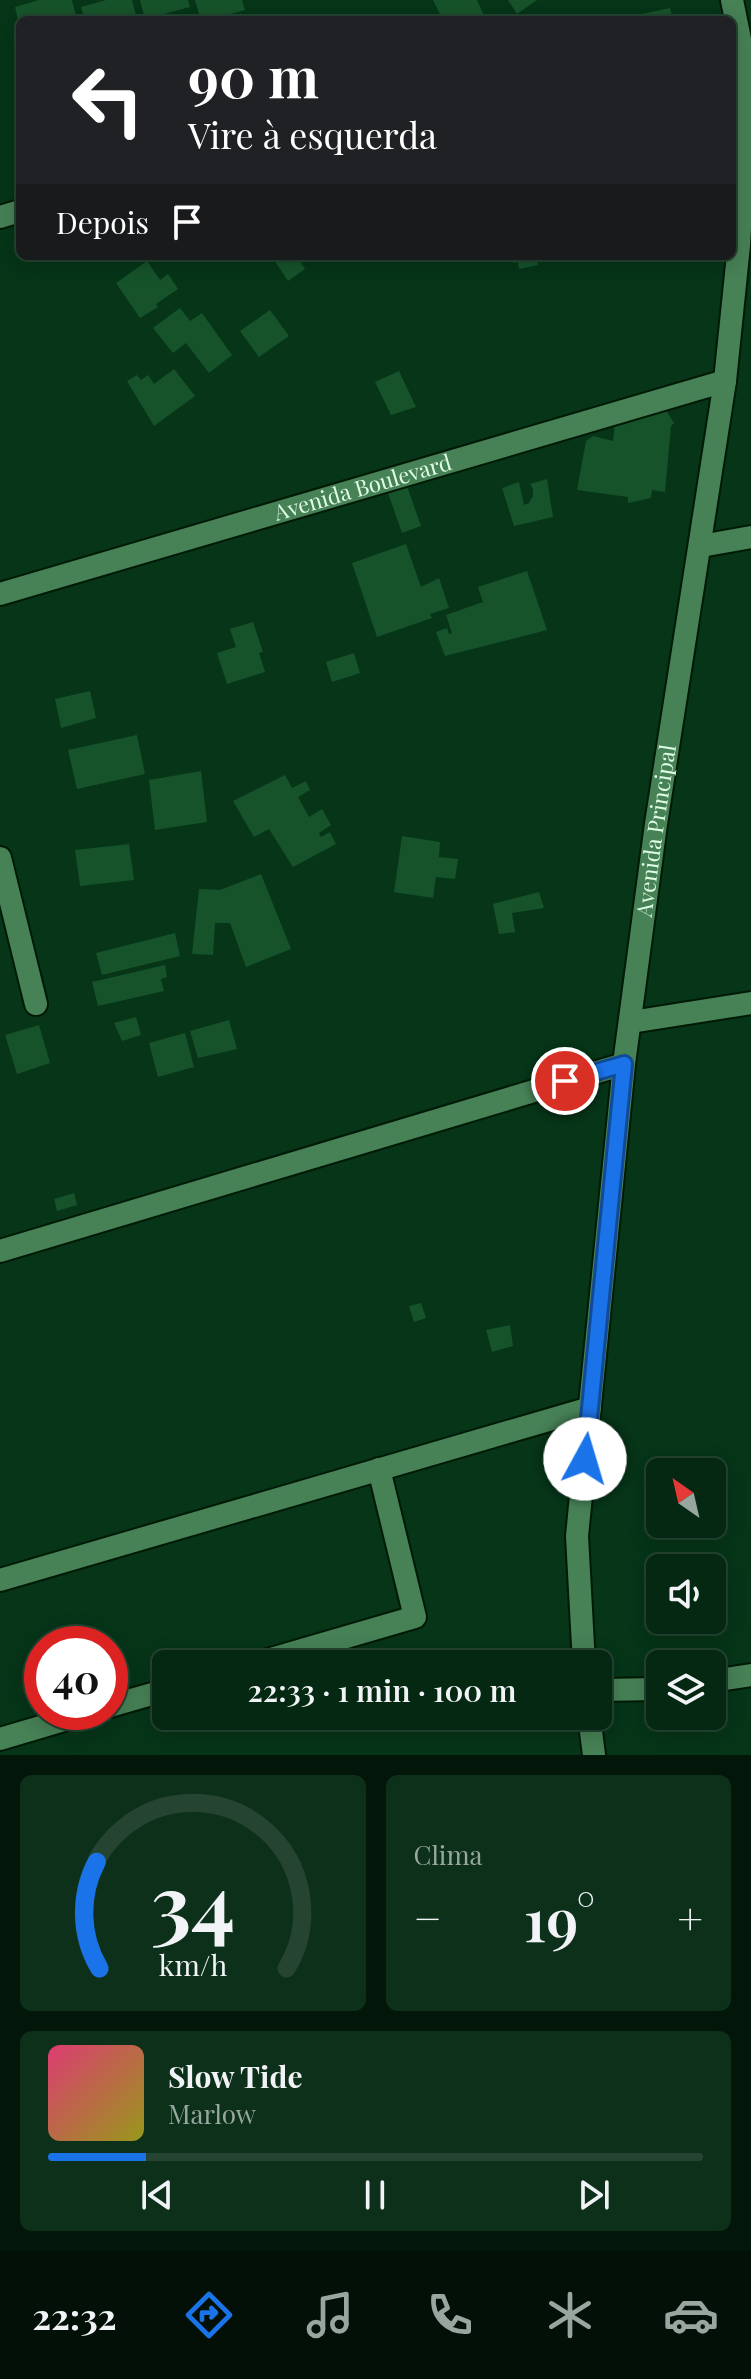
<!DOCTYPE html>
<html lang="pt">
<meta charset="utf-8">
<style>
body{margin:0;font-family:"Playfair Display",serif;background:#0d301b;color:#f1f3f6;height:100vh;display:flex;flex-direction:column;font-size:30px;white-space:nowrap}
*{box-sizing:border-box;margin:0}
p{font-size:26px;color:#97a69f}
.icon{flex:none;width:44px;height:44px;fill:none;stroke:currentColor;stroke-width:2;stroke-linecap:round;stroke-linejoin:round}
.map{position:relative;height:1755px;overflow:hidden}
.panel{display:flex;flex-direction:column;gap:20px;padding:20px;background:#02160a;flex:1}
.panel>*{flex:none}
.guide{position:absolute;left:16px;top:16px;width:720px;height:244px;border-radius:12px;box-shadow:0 4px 20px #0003,0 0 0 2px #254432;background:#202124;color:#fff;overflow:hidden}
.needle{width:52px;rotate:326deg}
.fabs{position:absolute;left:646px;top:1458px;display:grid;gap:16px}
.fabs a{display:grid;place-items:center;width:80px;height:80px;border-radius:12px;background:#042812;box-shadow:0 4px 20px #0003,0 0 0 2px #254432;font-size:40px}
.speed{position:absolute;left:24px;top:1626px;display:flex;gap:16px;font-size:40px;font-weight:700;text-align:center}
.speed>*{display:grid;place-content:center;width:104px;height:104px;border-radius:50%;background:#042812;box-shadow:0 4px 20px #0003,0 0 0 2px #254432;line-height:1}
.speed .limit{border:12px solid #d22;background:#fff;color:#111}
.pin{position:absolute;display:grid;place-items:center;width:68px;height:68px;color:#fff;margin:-34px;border:4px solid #fff;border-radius:50%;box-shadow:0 2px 8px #0007}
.me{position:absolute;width:88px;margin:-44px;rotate:6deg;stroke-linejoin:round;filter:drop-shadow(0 0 6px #0008)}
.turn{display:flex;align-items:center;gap:28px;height:168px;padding:0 40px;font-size:36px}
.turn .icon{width:104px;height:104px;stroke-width:2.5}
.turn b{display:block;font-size:56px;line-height:68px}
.then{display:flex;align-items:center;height:76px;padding:0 40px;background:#0003;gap:16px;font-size:30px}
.big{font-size:60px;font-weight:600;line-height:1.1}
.panel .tile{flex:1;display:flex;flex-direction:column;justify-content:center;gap:12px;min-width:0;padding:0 28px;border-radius:12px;background:#0d301b}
.panel .dial{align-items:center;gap:0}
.dial svg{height:208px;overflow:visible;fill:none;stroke:#254432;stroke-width:7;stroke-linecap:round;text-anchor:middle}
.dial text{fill:#f1f3f6;stroke:none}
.song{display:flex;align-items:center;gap:24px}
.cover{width:96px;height:96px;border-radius:12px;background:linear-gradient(135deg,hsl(340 70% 55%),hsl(60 70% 35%))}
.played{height:8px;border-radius:4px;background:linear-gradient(90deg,#1a73e8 15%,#254432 15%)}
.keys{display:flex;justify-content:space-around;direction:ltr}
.heat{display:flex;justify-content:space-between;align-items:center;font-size:44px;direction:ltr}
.panel .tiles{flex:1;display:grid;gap:20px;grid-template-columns:1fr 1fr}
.tile:last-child{grid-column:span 2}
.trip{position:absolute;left:152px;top:1650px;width:460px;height:80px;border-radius:12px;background:#042812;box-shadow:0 4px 20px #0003,0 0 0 2px #254432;font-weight:600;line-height:80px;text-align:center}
.tabs{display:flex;height:128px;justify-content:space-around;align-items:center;background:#021007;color:#97a69f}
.tabs .icon{width:56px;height:56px}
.tabs .active{color:#1a73e8}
.tabs b{font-size:36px;color:#f1f3f6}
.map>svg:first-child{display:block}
</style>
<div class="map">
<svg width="751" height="1755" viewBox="0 0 751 1755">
<rect width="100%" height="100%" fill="#063518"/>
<!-- building -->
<path fill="#16532b" d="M 39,0 L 72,0 L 77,20 L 18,20 L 15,7 Z
M 106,0 L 132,0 L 137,20 L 85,20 L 81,7 Z
M 140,0 L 188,0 L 190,7 L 145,19 Z
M 195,0 L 242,0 L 245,10 L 211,20 L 201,20 Z
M 433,0 L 477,0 L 486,20 L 443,20 Z
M 508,0 L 537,0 L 517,14 Z
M 670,8 L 673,20 L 618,20 L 618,19 Z
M 280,256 L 297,256 L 305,269 L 288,281 L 274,260 Z
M 512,256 L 536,256 L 538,265 L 519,269 L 518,262 L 513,263 Z
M 147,261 L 160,280 L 168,274 L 178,289 L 156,304 L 158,307 L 140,318 L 116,283 Z
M 180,308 L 190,321 L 202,313 L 232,355 L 209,373 L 186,343 L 173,353 L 153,328 Z
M 270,310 L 289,336 L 259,357 L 240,331 Z
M 174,369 L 195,396 L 154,426 L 127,381 L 137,375 L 141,380 L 148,375 L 154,384 Z
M 399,371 L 416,407 L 391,415 L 375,382 Z
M 664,407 L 674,423 L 671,426 L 665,492 L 652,490 L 651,498 L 628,503 L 628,497 L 577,490 L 586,441 L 593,436 L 613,441 L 615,422 Z
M 547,479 L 553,517 L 514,526 L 502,488 L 519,482 L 524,505 L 529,503 L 533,496 L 533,489 L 530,484 Z
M 407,486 L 421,526 L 402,533 L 388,493 Z
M 406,544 L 421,587 L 439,578 L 449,608 L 430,614 L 432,618 L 377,637 L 352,563 Z
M 527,571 L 547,630 L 445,656 L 436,632 L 447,628 L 449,634 L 452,633 L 446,615 L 483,602 L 478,587 Z
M 253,622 L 263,652 L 259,653 L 265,672 L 227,684 L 217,653 L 236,647 L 230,629 Z
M 354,653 L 360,673 L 332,682 L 326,662 Z
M 90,691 L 96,718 L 61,728 L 55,699 Z
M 137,735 L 145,774 L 77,789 L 68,750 Z
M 201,771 L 207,822 L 155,830 L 149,780 Z
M 285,775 L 292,788 L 306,781 L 310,790 L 298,797 L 309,817 L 322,809 L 331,825 L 319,833 L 321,837 L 330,832 L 336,844 L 293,867 L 269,829 L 254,837 L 233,801 Z
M 402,836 L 440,842 L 439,857 L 458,859 L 455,879 L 436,877 L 433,898 L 394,892 Z
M 129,844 L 134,880 L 80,886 L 75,850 Z
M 261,874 L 291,949 L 246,967 L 230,923 L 215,923 L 213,955 L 192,954 L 199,889 L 220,890 Z
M 539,892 L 544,908 L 512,913 L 515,932 L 499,934 L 493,904 Z
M 175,933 L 180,956 L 102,975 L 96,953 Z
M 165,965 L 167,977 L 161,979 L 164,991 L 98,1006 L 92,982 Z
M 136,1017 L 141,1035 L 122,1041 L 114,1023 Z
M 229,1020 L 237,1049 L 198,1058 L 190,1031 Z
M 39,1025 L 50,1063 L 17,1074 L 5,1035 Z
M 185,1033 L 194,1067 L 158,1077 L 149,1043 Z
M 74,1193 L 77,1205 L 57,1211 L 54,1199 Z
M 421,1303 L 426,1318 L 414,1322 L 409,1306 Z
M 510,1325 L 513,1346 L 492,1352 L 486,1330 Z"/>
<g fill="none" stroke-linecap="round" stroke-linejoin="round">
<!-- minor casing -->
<g stroke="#001a06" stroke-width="26">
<g id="minor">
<path d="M 0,217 L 20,211"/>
<path d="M 701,546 L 751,537"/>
<path id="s1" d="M 0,594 L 725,381"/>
<path d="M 0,858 L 36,1004"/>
<path d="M 631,1022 L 751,1003"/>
<path d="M 0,1251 L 624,1064"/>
<path d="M 0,1580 L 590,1408"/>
<path d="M 254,1664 L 415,1617 L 379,1469"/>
<path d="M 712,1681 L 751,1675"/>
<path d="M 598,1690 L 660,1689"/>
<path d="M 110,1706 L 166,1690"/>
<path d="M 0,1739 L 91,1712"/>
</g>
</g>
<!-- tertiary casing -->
<g stroke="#001a06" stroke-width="26">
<g id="tertiary">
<path id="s2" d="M 584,1664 L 577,1536 L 624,1064 L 656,824 L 725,381 L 739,245 L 746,128 L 743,54 L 732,0"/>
<path d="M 589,1716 L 594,1755"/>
</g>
</g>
<!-- minor -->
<use href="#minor" stroke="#478156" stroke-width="22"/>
<!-- tertiary -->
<use href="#tertiary" stroke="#478156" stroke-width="22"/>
</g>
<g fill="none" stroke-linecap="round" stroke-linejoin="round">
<!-- route casing -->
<g stroke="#114b97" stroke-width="20">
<path id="route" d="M 565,1081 L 624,1064 L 585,1459"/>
</g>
<!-- route -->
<use href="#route" stroke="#1a73e8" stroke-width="14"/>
</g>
<g text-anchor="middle" stroke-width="8" stroke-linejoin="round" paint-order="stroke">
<!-- street labels -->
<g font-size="22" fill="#dffde5" stroke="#063518">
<text dy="8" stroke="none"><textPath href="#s1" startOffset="378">Avenida Boulevard</textPath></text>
<text dy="8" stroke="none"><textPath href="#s2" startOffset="838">Avenida Principal</textPath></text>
</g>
</g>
</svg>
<div class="fabs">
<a><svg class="needle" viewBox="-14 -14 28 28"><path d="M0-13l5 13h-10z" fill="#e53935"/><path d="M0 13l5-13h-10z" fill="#97a69f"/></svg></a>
<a><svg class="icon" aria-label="sound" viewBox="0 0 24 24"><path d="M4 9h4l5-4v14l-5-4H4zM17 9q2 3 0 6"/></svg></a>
<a><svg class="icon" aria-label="layers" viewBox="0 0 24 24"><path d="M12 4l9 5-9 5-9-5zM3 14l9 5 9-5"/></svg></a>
</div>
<div class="speed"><div class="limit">40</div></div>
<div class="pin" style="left:565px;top:1081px;background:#d93025"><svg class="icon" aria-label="arrive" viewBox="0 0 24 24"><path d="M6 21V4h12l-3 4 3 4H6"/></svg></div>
<svg class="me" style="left:585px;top:1459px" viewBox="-20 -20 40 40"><circle r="19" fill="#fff"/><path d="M0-13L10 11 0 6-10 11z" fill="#1a73e8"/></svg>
<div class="trip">22:33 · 1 min · 100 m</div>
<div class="guide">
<div class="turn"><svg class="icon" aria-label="left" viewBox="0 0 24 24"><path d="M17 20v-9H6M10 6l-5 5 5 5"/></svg><div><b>90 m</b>Vire à esquerda</div></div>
<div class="then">Depois<svg class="icon" aria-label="arrive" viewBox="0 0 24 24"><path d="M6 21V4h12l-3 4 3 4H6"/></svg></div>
</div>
</div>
<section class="panel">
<div class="tiles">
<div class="tile dial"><svg viewBox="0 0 100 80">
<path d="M14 69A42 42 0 1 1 86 69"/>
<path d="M14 69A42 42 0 0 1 13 28" stroke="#1a73e8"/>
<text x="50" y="56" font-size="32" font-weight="700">34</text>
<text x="50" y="72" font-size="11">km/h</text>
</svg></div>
<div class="tile"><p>Clima</p>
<div class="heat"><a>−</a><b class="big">19°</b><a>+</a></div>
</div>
<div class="tile">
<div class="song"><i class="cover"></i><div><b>Slow Tide</b><p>Marlow</p></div></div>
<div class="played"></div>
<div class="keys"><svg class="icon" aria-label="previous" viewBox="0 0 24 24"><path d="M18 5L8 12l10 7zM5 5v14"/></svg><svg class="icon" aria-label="pause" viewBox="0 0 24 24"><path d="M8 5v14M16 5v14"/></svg><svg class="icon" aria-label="next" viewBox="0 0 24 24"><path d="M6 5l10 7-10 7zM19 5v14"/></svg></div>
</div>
</div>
</section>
<nav class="tabs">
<b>22:32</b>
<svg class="icon active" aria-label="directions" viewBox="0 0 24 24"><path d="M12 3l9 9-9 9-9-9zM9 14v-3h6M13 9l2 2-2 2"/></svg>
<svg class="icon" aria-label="music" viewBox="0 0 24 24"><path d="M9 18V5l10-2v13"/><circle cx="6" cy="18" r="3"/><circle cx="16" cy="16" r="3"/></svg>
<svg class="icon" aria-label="phone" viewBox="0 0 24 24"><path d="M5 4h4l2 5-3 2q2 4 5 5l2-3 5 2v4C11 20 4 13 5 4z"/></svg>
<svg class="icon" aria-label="climate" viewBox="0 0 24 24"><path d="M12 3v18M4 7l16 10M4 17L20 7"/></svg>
<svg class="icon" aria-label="car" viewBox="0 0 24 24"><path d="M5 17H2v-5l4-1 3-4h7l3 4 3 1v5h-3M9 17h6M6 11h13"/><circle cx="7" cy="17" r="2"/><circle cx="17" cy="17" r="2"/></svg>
</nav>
